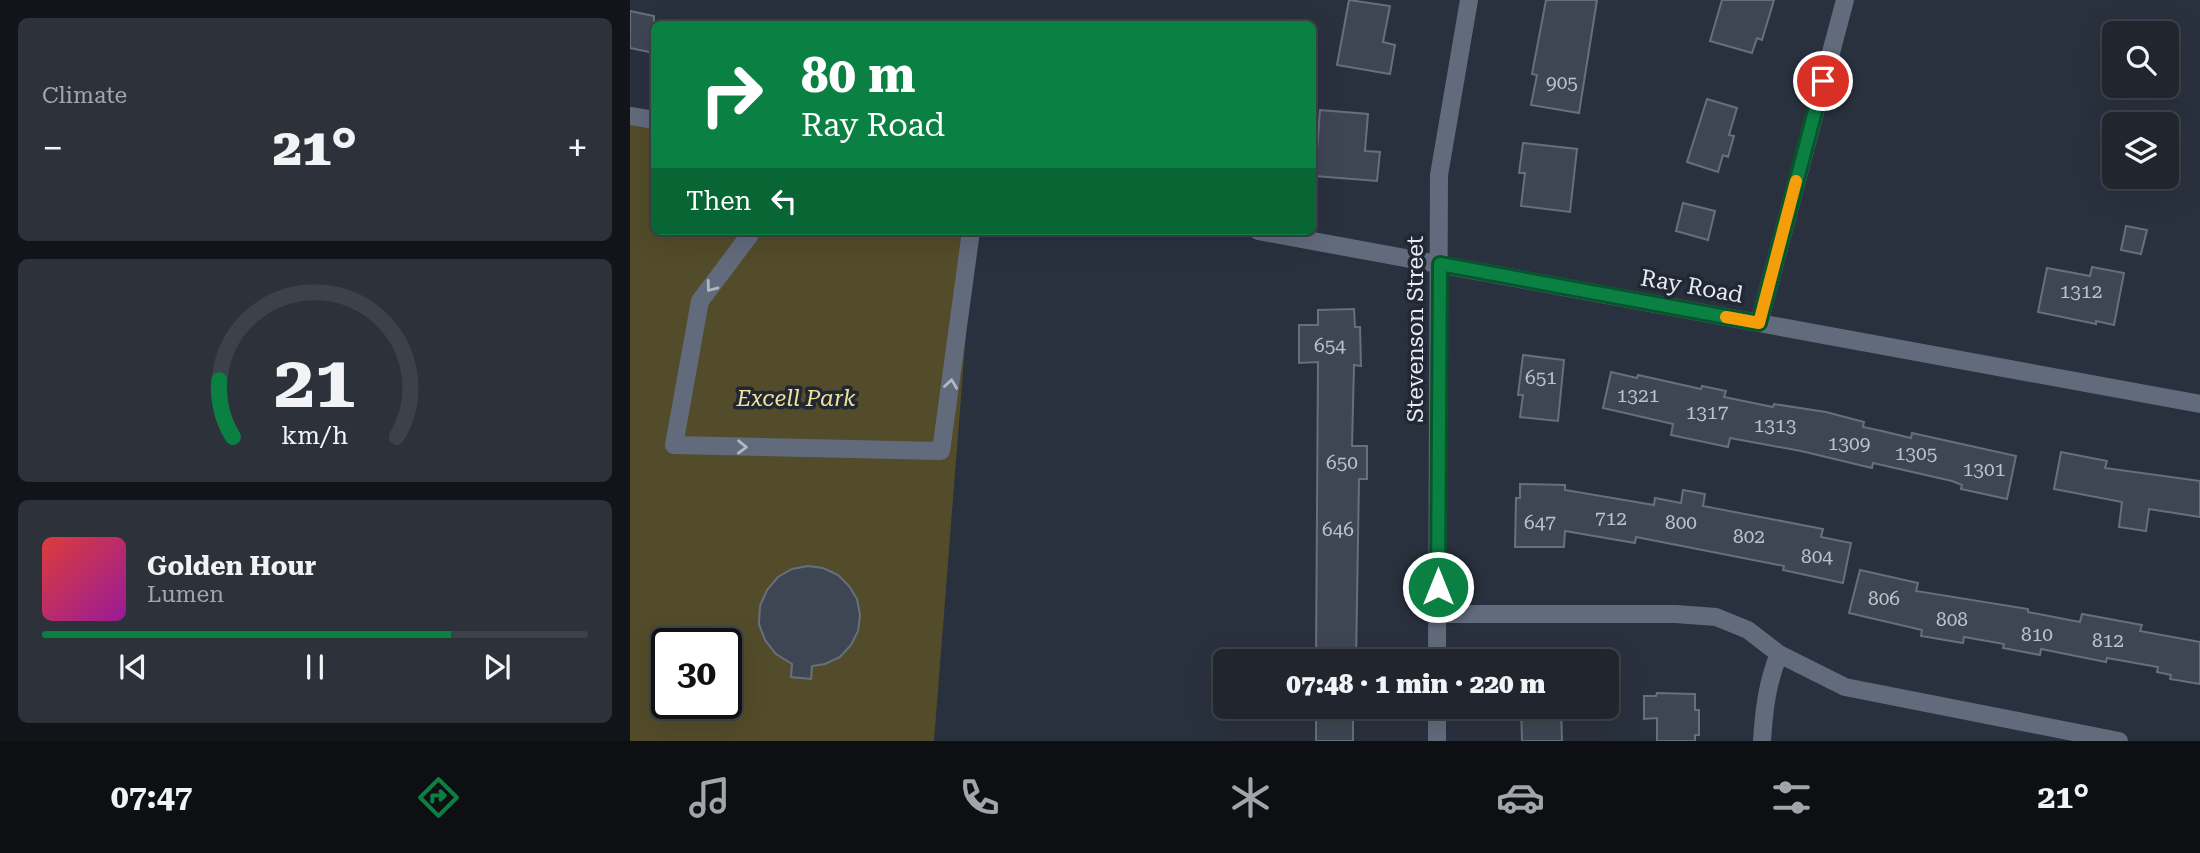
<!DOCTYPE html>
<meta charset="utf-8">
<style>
body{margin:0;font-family:"Roboto Serif",serif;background:#2d313a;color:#f1f3f6;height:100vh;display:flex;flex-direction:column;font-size:26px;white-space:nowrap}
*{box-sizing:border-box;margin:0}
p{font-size:23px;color:#a2a5aa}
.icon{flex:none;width:38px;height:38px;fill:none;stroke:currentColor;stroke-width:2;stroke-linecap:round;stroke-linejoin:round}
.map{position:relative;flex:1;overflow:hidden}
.drawer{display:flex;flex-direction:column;gap:18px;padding:18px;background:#121419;width:630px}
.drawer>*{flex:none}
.guide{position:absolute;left:21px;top:21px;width:665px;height:214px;border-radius:10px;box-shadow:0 7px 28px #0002,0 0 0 2px #3d424a;background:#0b8043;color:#fff;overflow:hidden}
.controls{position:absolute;left:1472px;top:21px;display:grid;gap:14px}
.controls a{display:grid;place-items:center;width:77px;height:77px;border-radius:10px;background:#20252e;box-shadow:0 7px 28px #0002,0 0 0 2px #3d424a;font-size:35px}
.speed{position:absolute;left:21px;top:628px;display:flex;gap:14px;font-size:35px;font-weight:700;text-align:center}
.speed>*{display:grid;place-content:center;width:91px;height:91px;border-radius:50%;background:#20252e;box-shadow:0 7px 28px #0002,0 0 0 2px #3d424a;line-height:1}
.speed .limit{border:4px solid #111;border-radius:10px;background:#fff;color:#111}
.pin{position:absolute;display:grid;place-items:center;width:60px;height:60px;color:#fff;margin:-30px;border:4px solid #fff;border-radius:50%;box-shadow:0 2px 7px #0007}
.me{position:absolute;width:77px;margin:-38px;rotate:0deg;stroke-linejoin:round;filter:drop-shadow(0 0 5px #0008)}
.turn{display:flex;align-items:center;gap:24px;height:147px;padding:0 35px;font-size:32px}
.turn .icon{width:91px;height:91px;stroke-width:2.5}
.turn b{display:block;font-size:49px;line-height:60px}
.then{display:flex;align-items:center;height:66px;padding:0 35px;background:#0003;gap:14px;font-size:26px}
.big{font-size:52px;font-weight:800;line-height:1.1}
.drawer .widget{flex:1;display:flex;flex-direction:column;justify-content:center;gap:10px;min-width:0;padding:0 24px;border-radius:10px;background:#2d313a}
.drawer .dial{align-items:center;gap:0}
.dial svg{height:182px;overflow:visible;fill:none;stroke:#3d424a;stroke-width:7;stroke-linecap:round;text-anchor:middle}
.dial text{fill:#f1f3f6;stroke:none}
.song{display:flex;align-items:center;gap:21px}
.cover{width:84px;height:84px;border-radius:10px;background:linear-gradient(135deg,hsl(0 70% 55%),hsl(300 70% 35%))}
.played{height:7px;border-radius:4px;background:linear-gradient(90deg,#0b8043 75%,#3d424a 75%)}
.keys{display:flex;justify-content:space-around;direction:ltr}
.heat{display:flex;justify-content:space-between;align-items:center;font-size:38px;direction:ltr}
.trip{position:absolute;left:583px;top:649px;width:406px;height:70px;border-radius:10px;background:#20252e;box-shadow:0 7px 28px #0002,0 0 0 2px #3d424a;font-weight:800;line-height:70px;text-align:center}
.tabs{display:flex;height:112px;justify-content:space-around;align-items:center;background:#0d0f12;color:#a2a5aa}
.tabs .icon{width:49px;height:49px}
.tabs .current{color:#0b8043}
.tabs b{font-size:32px;color:#f1f3f6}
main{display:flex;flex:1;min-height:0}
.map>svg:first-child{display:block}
</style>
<main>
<section class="drawer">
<div class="widget"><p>Climate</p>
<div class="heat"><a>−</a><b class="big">21°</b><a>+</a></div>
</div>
<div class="widget dial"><svg viewBox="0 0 100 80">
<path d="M14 69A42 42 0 1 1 86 69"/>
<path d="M14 69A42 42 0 0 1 8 44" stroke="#0b8043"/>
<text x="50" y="56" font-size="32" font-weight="700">21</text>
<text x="50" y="72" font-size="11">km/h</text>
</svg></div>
<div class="widget">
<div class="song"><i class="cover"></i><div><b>Golden Hour</b><p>Lumen</p></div></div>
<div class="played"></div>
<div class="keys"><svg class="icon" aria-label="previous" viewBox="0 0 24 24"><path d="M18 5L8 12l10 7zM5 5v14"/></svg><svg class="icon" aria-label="pause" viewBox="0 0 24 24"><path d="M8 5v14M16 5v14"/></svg><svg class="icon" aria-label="next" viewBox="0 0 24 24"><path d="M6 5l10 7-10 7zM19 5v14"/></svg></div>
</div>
</section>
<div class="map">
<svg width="1570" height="741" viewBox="0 0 1570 741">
<rect width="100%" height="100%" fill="#2a313e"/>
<!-- green -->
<path fill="#534c2a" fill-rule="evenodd" d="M 0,116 L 24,120 L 24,231 L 344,231 L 304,741 L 0,741 ZM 37,644 L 96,644 L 96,704 L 37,704 Z"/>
<!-- building -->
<path fill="#3e4653" stroke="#676f7d" stroke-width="2" d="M 719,0 L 760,6 L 753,42 L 765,45 L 760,74 L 707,65 Z
M 916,0 L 967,0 L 949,113 L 901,105 L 907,75 L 902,74 Z
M 1092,0 L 1144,0 L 1132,40 L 1127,38 L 1122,53 L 1080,41 Z
M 0,11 L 24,16 L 24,53 L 0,48 Z
M 1077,99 L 1107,108 L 1099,135 L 1104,136 L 1098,157 L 1093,155 L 1088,172 L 1057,162 Z
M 690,110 L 738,114 L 735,151 L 750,152 L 747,181 L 685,176 Z
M 893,143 L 947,149 L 940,212 L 891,206 L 895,173 L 889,173 Z
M 1053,203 L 1085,211 L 1078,240 L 1046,231 Z
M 1496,226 L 1517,230 L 1511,254 L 1491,250 Z
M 1462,267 L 1494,273 L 1484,325 L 1466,321 L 1466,324 L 1408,312 L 1417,268 L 1460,276 Z
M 724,309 L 725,327 L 730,327 L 731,366 L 724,365 L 722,446 L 737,446 L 737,479 L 729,479 L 726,662 L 686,662 L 688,362 L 669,363 L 669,325 L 688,325 L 688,310 Z
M 893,355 L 934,360 L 928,421 L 890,417 L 893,395 L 888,395 Z
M 981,372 L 1007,378 L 1008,375 L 1071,389 L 1072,386 L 1096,391 L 1094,397 L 1143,407 L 1144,404 L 1196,412 L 1234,422 L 1233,427 L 1252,431 L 1281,438 L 1282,433 L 1386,456 L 1377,499 L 1331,489 L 1332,485 L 1322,481 L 1243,463 L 1242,468 L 1171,451 L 1100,438 L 1098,447 L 1041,435 L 1043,424 L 973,408 Z
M 1431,452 L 1477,461 L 1475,468 L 1570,481 L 1570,517 L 1519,509 L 1516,531 L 1489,527 L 1492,502 L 1424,489 Z
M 890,484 L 935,485 L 935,490 L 1024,505 L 1025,498 L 1051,503 L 1053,490 L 1075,494 L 1073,506 L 1193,529 L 1191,537 L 1221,543 L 1213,583 L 1153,570 L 1154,566 L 1006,537 L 1005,543 L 935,531 L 934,547 L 885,547 L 886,498 L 890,498 Z
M 178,566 L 193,568 L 208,575 L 219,586 L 227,599 L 230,615 L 228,631 L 221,645 L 210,657 L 195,664 L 182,666 L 181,679 L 161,677 L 162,664 L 146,654 L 135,640 L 129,624 L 130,606 L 137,590 L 148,577 L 162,569 Z
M 1230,570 L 1288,583 L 1286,591 L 1398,609 L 1398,612 L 1450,622 L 1452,614 L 1512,625 L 1510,631 L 1570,642 L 1570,684 L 1540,679 L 1541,675 L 1527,672 L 1528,667 L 1477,658 L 1476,662 L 1411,649 L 1410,655 L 1373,648 L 1374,644 L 1334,637 L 1333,643 L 1291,636 L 1292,630 L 1219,613 Z
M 1027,693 L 1065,694 L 1065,710 L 1069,710 L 1069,735 L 1065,735 L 1065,741 L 1027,741 L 1027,718 L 1014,719 L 1014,696 L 1026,696 Z
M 891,707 L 931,707 L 932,741 L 892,741 Z
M 686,714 L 723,715 L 723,741 L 686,741 Z"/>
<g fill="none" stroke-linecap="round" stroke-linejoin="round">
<!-- minor -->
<path stroke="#626b7c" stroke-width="18" d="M 0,116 L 24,120
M 120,231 L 119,236 L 70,301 L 44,445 L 311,451 L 341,231
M 628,231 L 1570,404
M 1129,323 L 1215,0
M 808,614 L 1046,614 L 1086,617 L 1118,630 L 1149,654 L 1215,687 L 1489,741
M 807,662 L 809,175 L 839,0
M 807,741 L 807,707
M 1132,741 C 1134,710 1137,683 1149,654"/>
</g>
<!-- one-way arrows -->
<defs><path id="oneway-chevron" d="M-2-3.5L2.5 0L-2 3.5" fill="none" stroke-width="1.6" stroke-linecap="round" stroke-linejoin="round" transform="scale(1.75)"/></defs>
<g stroke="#b1b8c3">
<use href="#oneway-chevron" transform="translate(81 287) rotate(127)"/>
<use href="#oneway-chevron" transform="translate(321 384) rotate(-82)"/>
<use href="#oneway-chevron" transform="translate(112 447) rotate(1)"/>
</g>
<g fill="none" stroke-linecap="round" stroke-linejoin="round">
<!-- route casing -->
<g stroke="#07532c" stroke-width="18">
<path id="route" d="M 808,587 L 810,264 L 1129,323 L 1193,81"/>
</g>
<!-- route -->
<use href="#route" stroke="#0b8043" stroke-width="12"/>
<!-- slow -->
<path stroke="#f59e0b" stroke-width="12" d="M 1096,317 L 1129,323 L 1166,181"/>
</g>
<g text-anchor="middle" stroke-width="7" stroke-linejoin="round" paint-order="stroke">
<!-- number labels -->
<g font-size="19" fill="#bcc2cb">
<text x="932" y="89">905</text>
<text x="1451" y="298">1312</text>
<text x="700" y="352">654</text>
<text x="911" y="384">651</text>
<text x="1008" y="402">1321</text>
<text x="1077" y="419">1317</text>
<text x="1145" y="432">1313</text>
<text x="1219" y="450">1309</text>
<text x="1286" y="460">1305</text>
<text x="712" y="469">650</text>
<text x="1354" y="476">1301</text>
<text x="981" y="525">712</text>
<text x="910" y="529">647</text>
<text x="1051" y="529">800</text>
<text x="708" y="536">646</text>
<text x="1119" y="543">802</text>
<text x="1187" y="563">804</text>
<text x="1254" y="605">806</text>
<text x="1322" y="626">808</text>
<text x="1407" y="641">810</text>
<text x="1478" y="647">812</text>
</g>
<!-- street labels -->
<g font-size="23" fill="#e6ebf3" stroke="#212733">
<text transform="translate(1062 286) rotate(10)" y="8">Ray Road</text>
<text transform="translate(785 329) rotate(-90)" y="8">Stevenson Street</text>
</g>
<!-- park labels -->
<g font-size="23" font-style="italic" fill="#f0e399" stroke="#212733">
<text x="166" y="406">Excell Park</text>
</g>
</g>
</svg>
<div class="controls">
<a><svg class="icon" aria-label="search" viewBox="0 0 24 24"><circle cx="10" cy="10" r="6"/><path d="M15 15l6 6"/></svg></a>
<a><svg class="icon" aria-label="layers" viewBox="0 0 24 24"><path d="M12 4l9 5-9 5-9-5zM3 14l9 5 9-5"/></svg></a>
</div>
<div class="speed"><div class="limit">30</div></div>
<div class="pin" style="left:1193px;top:81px;background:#d93025"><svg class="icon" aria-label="arrive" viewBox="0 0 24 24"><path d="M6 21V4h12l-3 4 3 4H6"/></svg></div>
<svg class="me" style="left:808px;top:587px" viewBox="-20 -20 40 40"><circle r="17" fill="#0b8043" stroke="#fff" stroke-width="3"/><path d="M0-11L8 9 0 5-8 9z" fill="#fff"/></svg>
<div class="trip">07:48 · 1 min · 220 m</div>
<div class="guide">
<div class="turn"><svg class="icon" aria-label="right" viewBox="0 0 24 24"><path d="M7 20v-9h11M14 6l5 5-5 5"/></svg><div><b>80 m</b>Ray Road</div></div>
<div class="then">Then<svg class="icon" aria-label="left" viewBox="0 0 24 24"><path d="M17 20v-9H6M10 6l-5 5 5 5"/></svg></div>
</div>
</div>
</main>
<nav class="tabs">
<b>07:47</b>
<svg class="icon current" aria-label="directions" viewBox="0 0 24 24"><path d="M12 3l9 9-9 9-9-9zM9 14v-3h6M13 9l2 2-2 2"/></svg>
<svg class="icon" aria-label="music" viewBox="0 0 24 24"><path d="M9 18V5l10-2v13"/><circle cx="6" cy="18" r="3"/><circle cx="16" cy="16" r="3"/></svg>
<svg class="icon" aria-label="phone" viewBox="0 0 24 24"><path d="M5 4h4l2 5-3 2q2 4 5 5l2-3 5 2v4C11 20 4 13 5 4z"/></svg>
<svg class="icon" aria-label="climate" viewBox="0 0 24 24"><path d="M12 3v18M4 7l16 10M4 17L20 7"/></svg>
<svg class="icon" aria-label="car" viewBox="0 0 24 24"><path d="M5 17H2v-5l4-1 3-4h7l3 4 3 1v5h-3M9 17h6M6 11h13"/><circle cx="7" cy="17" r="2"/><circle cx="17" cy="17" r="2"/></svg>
<svg class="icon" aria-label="filters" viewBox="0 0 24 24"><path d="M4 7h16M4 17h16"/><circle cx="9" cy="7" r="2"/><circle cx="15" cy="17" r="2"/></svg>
<b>21°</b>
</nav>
